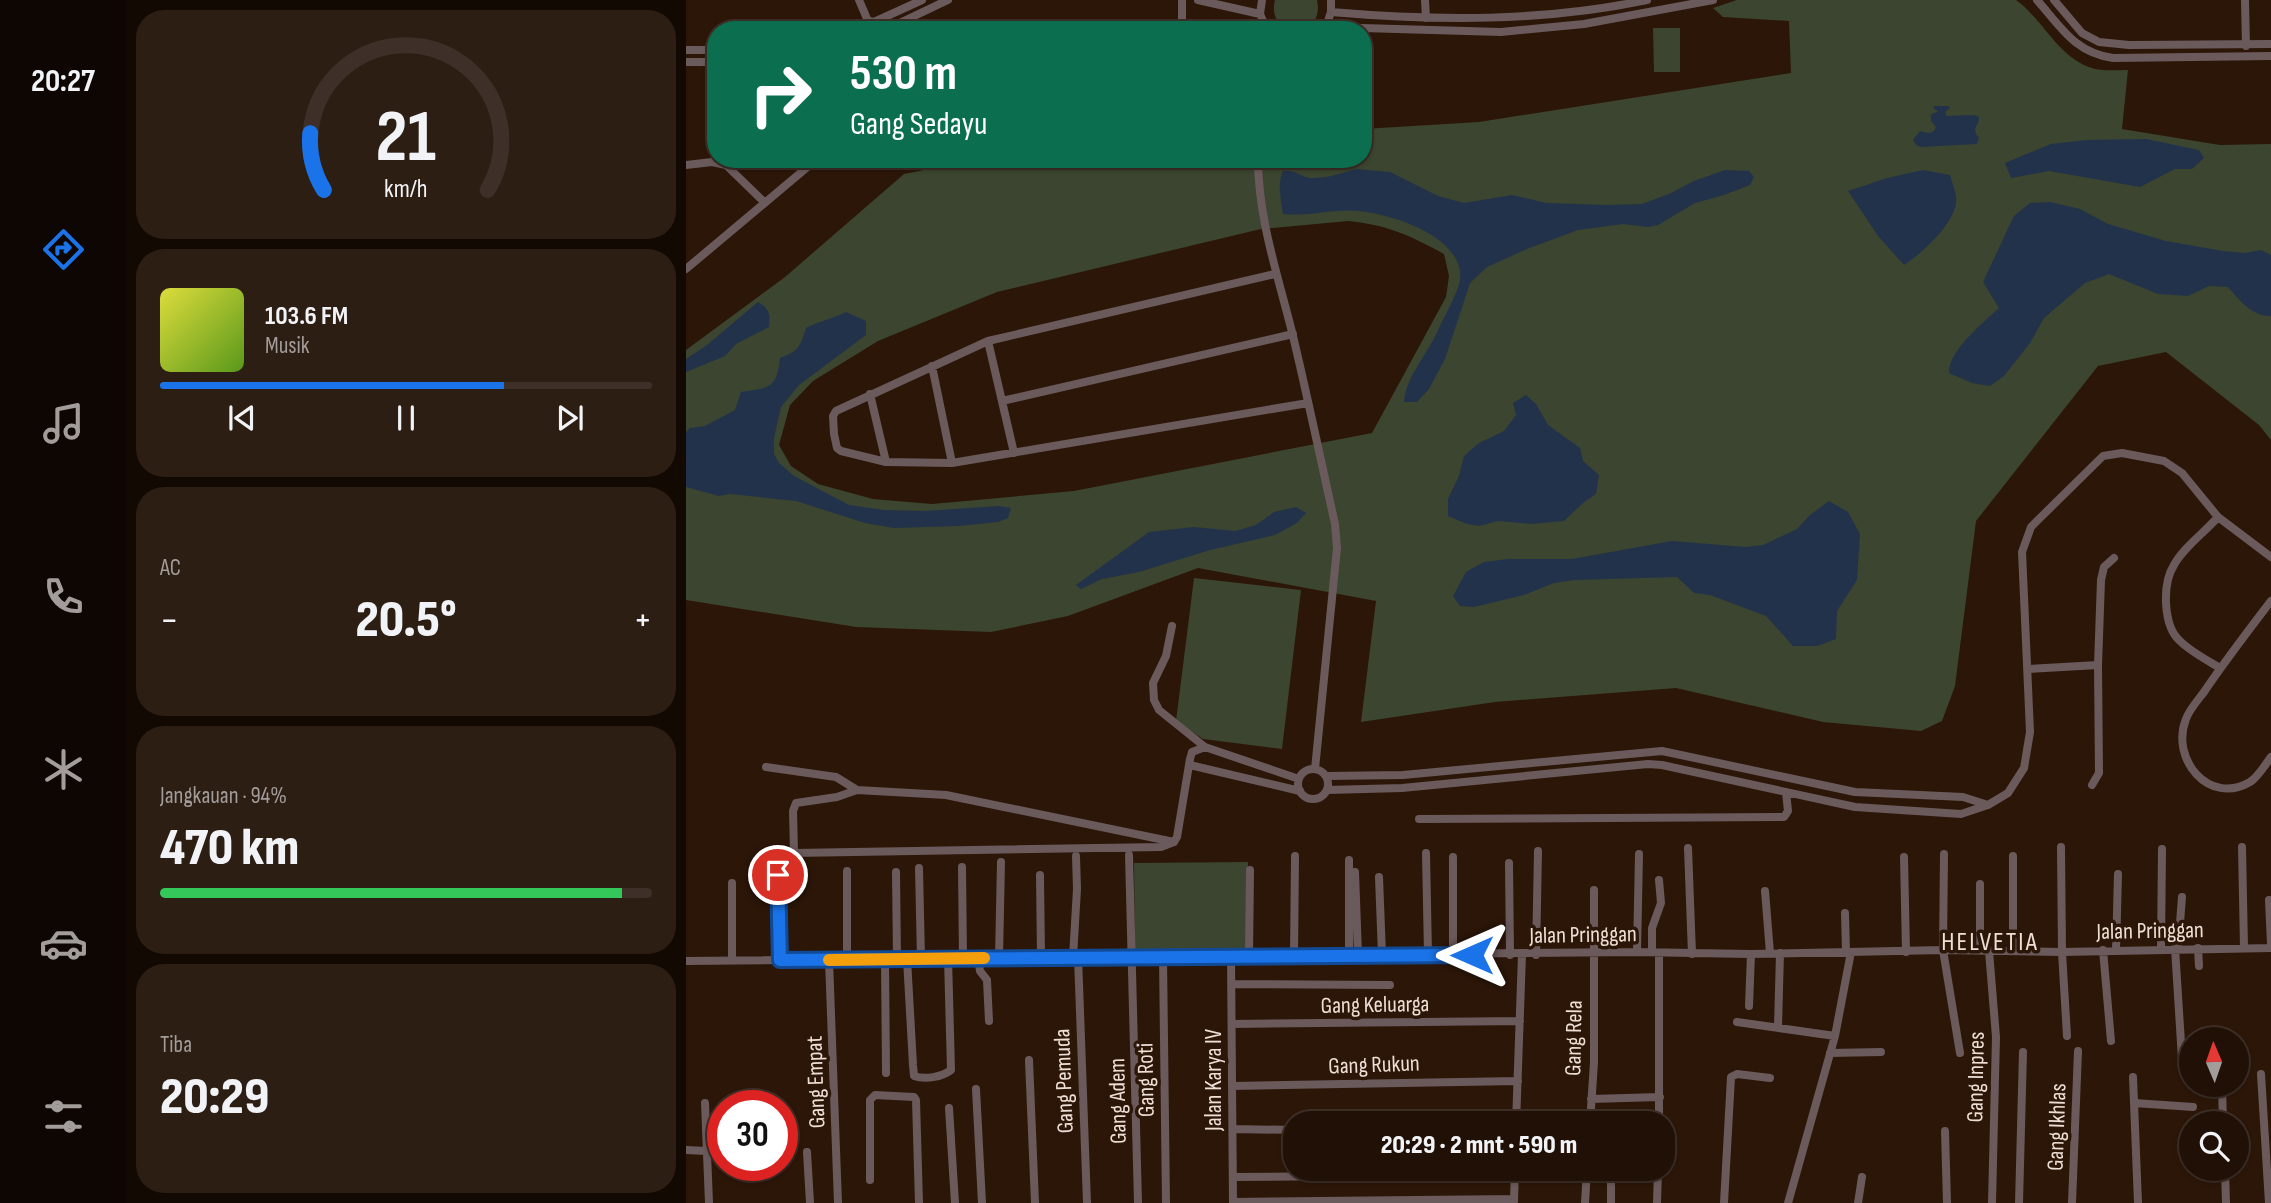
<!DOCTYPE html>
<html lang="id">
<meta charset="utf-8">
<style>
body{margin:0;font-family:"Sofia Sans Condensed",sans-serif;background:#2d1e14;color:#f1f3f6;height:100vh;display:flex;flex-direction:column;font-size:26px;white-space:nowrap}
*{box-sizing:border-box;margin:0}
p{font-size:23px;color:#a29d9b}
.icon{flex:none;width:38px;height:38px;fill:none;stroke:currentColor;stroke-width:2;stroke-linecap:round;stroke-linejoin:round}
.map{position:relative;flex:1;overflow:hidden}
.drawer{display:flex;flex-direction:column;gap:10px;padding:10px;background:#120903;width:560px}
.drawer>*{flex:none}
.guide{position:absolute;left:21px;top:21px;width:665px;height:147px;border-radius:28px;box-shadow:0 2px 5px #0004,0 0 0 2px #3e3028;background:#0b6e4f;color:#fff;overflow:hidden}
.needle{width:46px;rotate:358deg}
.tools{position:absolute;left:1493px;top:1027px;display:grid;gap:14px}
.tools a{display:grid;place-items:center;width:70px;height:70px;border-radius:50%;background:#211006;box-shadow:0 2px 5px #0004,0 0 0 2px #3e3028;font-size:35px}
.speed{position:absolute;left:21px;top:1090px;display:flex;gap:14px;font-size:35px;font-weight:700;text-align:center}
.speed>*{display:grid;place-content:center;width:91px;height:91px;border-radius:50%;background:#211006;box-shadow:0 2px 5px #0004,0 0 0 2px #3e3028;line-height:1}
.speed .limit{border:10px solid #d22;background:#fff;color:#111}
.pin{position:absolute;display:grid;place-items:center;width:60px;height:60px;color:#fff;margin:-30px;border:4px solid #fff;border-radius:50%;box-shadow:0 2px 7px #0007}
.me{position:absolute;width:77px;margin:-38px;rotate:270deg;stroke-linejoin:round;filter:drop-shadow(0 0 5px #0008)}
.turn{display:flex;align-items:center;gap:24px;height:147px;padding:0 28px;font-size:32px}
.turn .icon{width:91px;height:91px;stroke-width:2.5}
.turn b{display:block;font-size:49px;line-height:60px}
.big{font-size:52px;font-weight:800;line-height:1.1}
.drawer .card{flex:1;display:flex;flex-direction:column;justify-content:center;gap:10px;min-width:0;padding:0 24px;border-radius:28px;background:#2d1e14}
.drawer .dial{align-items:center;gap:0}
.dial svg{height:182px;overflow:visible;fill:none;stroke:#3e3028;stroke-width:7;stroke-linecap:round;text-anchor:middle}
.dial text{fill:#f1f3f6;stroke:none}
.song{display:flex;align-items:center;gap:21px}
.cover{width:84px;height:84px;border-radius:10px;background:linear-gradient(135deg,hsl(60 70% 55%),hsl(90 70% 35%))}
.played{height:7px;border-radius:4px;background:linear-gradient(90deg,#1a73e8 70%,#3e3028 70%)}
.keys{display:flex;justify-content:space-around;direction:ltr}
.heat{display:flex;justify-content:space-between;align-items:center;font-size:38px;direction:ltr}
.charge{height:10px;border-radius:5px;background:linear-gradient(90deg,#34c759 94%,#3e3028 0)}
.trip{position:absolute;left:597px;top:1111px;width:392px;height:70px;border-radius:28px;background:#211006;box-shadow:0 2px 5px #0004,0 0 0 2px #3e3028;font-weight:800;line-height:70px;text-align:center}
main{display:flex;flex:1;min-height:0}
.tabs{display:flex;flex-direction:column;width:126px;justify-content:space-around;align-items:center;background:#0d0602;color:#a29d9b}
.tabs .icon{width:49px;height:49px}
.tabs .current{color:#1a73e8}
.tabs b{font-size:32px;color:#f1f3f6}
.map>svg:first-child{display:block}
</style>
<main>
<nav class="tabs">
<b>20:27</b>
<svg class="icon current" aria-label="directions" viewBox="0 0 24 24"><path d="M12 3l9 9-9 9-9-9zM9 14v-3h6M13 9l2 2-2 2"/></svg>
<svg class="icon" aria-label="music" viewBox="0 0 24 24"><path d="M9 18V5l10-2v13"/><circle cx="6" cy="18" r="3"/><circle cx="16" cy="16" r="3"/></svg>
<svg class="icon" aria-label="phone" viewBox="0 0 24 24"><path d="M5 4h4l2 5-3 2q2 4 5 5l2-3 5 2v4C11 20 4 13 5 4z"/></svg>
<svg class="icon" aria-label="climate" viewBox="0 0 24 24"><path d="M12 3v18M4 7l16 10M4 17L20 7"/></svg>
<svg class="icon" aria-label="car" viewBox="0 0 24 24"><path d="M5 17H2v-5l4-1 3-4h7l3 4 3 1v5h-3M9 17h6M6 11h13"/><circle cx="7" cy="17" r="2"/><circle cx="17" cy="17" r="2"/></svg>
<svg class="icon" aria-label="filters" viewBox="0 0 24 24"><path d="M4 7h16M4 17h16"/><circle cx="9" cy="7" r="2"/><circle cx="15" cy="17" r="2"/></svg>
</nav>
<section class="drawer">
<div class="card dial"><svg viewBox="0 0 100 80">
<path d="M14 69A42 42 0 1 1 86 69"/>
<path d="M14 69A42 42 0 0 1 8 44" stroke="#1a73e8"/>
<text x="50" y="56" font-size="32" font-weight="700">21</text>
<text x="50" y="72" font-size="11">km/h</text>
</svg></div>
<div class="card">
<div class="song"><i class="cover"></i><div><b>103.6 FM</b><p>Musik</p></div></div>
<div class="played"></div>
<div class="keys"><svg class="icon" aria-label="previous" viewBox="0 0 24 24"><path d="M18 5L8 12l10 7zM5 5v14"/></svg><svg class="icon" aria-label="pause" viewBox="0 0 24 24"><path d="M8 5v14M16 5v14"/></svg><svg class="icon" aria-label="next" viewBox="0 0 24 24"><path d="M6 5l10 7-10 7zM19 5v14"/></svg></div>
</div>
<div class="card"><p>AC</p>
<div class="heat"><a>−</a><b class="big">20.5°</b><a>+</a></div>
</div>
<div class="card"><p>Jangkauan · 94%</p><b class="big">470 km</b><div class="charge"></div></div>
<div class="card"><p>Tiba</p><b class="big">20:29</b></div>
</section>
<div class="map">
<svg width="1585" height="1203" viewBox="0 0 1585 1203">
<rect width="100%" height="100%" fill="#2c1608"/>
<!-- green -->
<path fill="#3b452f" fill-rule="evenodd" d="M 589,0 L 631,0 C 640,41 579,39 589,0 Z
M 1051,0 L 1330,0 C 1359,21 1372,59 1409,69 C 1419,71 1432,70 1442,70 L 1436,129 L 1534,145 L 1585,144 L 1585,440 L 1573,425 L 1480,352 L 1412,366 L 1290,521 L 1269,686 L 1256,721 L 1235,731 L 1137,722 L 990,688 L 809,702 L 675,722 L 690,601 L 512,568 L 382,616 L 305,632 L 170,627 L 0,600 L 0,350 L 99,277 L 218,174 L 277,162 L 309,159 L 677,159 L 677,129 L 793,122 L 1105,73 L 1103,21 L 1037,17 L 1027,8 ZM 662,221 C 702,225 723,235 758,254 L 763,276 L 760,297 L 686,433 L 388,491 L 246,504 L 187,499 L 132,484 L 105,466 L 93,445 L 104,405 L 127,381 L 192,341 L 311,292 L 575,229 Z
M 967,28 L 994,28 L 994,72 L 968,72 Z
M 508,578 L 615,590 L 596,749 L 517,739 L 490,721 Z
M 562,862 L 564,953 L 449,954 L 448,863 Z"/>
<!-- water -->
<path fill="#22324b" d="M 1248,106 L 1262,106 L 1264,108 L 1259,112 L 1261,116 L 1288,115 L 1293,117 C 1293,129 1284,126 1293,138 L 1291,144 L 1235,147 L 1230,145 L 1227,140 L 1234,131 C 1241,133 1247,135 1250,127 L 1245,121 L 1245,114 L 1252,112 L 1247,107 Z
M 1460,139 L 1513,150 L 1518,158 L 1506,169 L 1489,169 L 1454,187 L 1363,171 L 1325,178 L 1319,163 L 1365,144 L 1401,140 Z
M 670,169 L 704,172 L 752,196 L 778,203 L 826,195 L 860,203 L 920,205 L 956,204 L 983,194 L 1008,181 L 1039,170 L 1063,171 L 1068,177 L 1064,185 L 1038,195 L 1009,203 L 972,225 L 962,227 L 937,224 L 892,230 L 841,249 L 801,267 L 784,283 L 759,359 L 743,389 L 731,402 L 718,402 C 720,376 742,354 752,330 C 758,317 772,293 774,280 C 779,237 706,214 672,211 C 647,208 623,217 597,214 C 595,200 591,183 597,171 C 607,169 614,176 624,178 C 640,179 656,173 670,169 Z
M 1237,170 L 1264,175 C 1266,182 1269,190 1270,197 C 1273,221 1236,253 1218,265 L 1192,236 L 1162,191 L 1201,178 Z
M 1364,202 L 1394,209 L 1422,224 L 1480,241 L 1537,251 L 1559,253 L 1575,250 L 1585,255 L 1585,316 C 1567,317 1553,300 1542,287 L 1523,286 L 1502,296 L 1472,294 L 1423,274 L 1399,283 L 1358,318 L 1344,343 L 1318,376 L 1304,386 L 1286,383 L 1263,373 C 1262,351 1297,323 1313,308 L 1297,282 L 1328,216 L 1344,203 Z
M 72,302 C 84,309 84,314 83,327 L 50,344 L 39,356 L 0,372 L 0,359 L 21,345 Z
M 160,312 L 180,321 L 180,335 L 113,385 L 95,407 L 88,438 L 88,454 L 93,463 L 108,476 L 163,505 L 198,510 L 239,511 L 313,506 L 325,508 L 322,518 L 312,522 L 273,526 L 208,528 L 179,523 L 110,501 L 44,494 L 33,496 L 0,487 L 0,432 L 4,428 L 19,426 L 49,410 L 55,392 C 84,388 91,388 94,358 C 113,351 114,347 120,328 C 133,321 147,319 160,312 Z
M 840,395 L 850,404 L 862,425 L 894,448 L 897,461 L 913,475 L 910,494 L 897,503 L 878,521 L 845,524 L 812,521 L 793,526 L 781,524 L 762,516 L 762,499 L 773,476 L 778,456 L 793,443 L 818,431 L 830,415 L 827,403 Z
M 1143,501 L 1162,512 L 1174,534 L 1171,580 L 1151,611 L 1150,639 L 1131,646 L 1107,646 L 1080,616 L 1024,595 L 1008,593 L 991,577 L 889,580 L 868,583 L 838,595 L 788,607 L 774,606 L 767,596 L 780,572 L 798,562 L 822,559 L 886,559 L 986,541 L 1059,547 L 1077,545 L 1111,529 L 1124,515 Z
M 610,507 L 620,513 L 611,523 L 589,535 L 524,550 L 453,572 L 416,579 L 395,589 L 390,585 L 463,532 L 508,527 L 549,531 L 570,525 L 588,512 Z"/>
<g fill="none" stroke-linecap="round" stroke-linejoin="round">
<!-- minor -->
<path stroke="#6b5a5c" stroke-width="8" d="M 173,0 L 182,21
M 512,0 L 574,14
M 576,0 L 574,14 L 581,30
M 739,0 L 740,18
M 1351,0 C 1375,27 1389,53 1427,58 L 1585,56
M 1368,0 L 1396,33 L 1413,42 L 1443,45 L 1585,44
M 1559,0 L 1560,46
M 645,12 C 751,21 856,22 961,0
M 188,22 L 236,0
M 641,27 L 815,32 L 898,24 L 1027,0
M 177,30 L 178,24 L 184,21 L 191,23 L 192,30
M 199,30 L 262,0
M 496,30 L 496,0
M 639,30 L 645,12 L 645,0
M 0,50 L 30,50
M 0,62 L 30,62
M 572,159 C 572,219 593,279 607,336 C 622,399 635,461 649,524 L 651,548 L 629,769
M 0,165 L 26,162 L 40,165 L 79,203
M 0,269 L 131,159
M 589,274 L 302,341 L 150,411 L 147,416 L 148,434 L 151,448 L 155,451 L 200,462 L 266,463 L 622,403
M 302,341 L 328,453
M 246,366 L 266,463
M 184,394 L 200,462
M 316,401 L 607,334
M 1532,517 C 1518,533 1498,547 1488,565 C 1476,584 1477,626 1494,641 C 1505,652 1521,660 1534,668
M 1585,601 C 1562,631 1539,661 1518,692 C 1512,700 1503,710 1500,719 C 1484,759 1523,806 1564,782 C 1572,777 1579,765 1585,757
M 486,626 L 480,656 L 467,683 L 468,700 L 473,710 L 519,747 L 613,779
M 1343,669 L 1412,665
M 504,765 L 614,791
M 80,767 L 150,777 L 171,790 L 260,795 L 488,842
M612 784a15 15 0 1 1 30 0a15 15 0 1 1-30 0Z
M 640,776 L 717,775 L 976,751 L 1169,792 L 1277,797 L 1302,805
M 1406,785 L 1413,773 L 1412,665 L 1415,580 L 1418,567 L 1428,558
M 171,790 L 151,797 L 110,803 L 107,811 L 108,853 L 475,847 L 488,842 L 491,837 L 504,759 L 506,752 L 519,747
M 641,790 L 716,788 L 962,764 L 976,765 L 1169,807 L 1275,814 L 1302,805 L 1322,793 L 1338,768 L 1344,732 L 1336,552 L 1345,527 L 1354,518 L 1417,456 L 1436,453 L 1478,461 L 1496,473 L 1532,517 L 1585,557
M 733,819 L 1098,817 L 1102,811 L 1100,792
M 1375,847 L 1376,952 L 1381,1036
M 1556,847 L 1558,948
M 1002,848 L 1006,954
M 740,853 L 742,955
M 1258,854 L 1257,950 L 1274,1053
M 443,855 L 452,1203
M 1218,857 L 1220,952
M 663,860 L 663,955
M 823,863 L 824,955
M 276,867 L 277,958
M 233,868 L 235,959
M 161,871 L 161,959
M 210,872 L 211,959
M 669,872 L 672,955
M 92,875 L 94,960
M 354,875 L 355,957
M 693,877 L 696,955
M 46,883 L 46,960
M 1294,884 L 1294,950
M 1079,891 L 1084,953
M 1583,900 L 1585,944
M 1159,913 L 1160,952
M 1475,948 L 1476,849
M 1489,948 L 1496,1059
M 1492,948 L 1496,897
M 1512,948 L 1513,966
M 1417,950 L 1425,1041
M 1430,950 L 1432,874
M 1303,951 L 1310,1037 L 1306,1203
M 1327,951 L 1327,856
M 951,952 L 953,854
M 966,952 L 966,928 L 975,903 L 973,880
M 973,953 L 973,1124
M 767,955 L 767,857
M 850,955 L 852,851
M 545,956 L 547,1203
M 563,956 L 564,870
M 608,956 L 609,856
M 387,957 L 391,889 L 390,856
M 392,957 L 401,1203
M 477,957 L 480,1203
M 292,958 L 294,971 L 301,980 L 303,1021
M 313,958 L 315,862
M 199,959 L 200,1073
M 221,959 L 227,1065 L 228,1076 C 239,1080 256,1077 265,1070 L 262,958
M 143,960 L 152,1203
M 0,961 L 951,952 L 1065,954 L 1257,950 L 1376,952 L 1585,948
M 546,984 L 704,985
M 1063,1006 L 1065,954
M 1051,1022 L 1149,1036
M 546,1024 L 834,1021
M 1092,1027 L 1094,953
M 1144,1053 L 1195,1052
M 343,1060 L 349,1203
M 1575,1074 L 1583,1203
M 1447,1077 L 1452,1203
M 1536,1085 L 1537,1124
M 546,1086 L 832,1081
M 290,1089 L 296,1203
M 905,1099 L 974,1097
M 19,1103 L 23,1203
M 1448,1103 L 1507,1107
M 263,1108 L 269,1203
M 830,1124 L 836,955
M 904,1124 L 908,1062 L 908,890
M 547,1129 L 609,1130
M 1259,1131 L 1261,1203
M 0,1150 L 20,1151
M 121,1152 L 124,1203
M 1539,1169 L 1540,1203
M 547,1177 L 666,1176
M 184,1180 L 184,1100 L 189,1095 L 228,1097 L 230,1100 L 233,1203
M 828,1201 L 829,1169
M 547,1202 L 828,1199
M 899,1203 L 901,1169
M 925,1203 L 925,1169
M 971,1203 L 972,1169
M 1038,1203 L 1045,1077 L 1051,1074 L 1084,1078
M 1102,1203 L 1149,1036 L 1165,952
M 1172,1203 L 1176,1177
M 1333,1203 L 1337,1052
M 1386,1203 L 1392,1051"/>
</g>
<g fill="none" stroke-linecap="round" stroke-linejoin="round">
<!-- route casing -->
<g stroke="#114b97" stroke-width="18">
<path id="route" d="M 92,875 L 94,960 L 786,955"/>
</g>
<!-- route -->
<use href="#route" stroke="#1a73e8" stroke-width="12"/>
<!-- slow -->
<path stroke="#f59e0b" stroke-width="12" d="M 143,960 L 298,958"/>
</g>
<g text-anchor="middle" stroke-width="7" stroke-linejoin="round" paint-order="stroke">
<!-- street labels -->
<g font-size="23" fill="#eedfd6" stroke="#2c1608">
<text transform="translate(1464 930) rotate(-1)" y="8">Jalan Pringgan</text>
<text transform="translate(897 934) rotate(-1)" y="8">Jalan Pringgan</text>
<text transform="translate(689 1004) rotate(-1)" y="8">Gang Keluarga</text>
<text transform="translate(887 1038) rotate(-89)" y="8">Gang Rela</text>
<text transform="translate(688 1064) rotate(-2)" y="8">Gang Rukun</text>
<text transform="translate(1289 1077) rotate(-89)" y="8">Gang Inpres</text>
<text transform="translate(459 1080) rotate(-91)" y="8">Gang Roti</text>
<text transform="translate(527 1080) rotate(-90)" y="8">Jalan Karya IV</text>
<text transform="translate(377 1081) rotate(-92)" y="8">Gang Pemuda</text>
<text transform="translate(129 1082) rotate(-92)" y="8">Gang Empat</text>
<text transform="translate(431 1101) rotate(-91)" y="8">Gang Adem</text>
<text transform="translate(1370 1127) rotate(-88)" y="8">Gang Ikhlas</text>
</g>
<!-- quarter labels -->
<g font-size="26" letter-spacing="2" fill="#eedfd6" stroke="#2c1608">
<text x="1304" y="950">HELVETIA</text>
</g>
</g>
</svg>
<div class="tools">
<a><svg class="needle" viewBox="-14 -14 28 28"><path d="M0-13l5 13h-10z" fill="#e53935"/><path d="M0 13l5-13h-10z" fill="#a29d9b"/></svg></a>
<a><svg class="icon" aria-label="search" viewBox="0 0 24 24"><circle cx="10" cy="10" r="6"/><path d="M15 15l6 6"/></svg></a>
</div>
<div class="speed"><div class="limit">30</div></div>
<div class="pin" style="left:92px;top:875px;background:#d93025"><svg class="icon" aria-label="arrive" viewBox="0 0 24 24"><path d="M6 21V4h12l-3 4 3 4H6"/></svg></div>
<svg class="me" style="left:786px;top:955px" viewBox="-20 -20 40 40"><path d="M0-17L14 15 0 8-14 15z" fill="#1a73e8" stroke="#fff" stroke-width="4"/></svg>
<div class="trip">20:29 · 2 mnt · 590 m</div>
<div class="guide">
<div class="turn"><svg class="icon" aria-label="right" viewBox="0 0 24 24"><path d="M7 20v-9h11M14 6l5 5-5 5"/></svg><div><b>530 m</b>Gang Sedayu</div></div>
</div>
</div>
</main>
